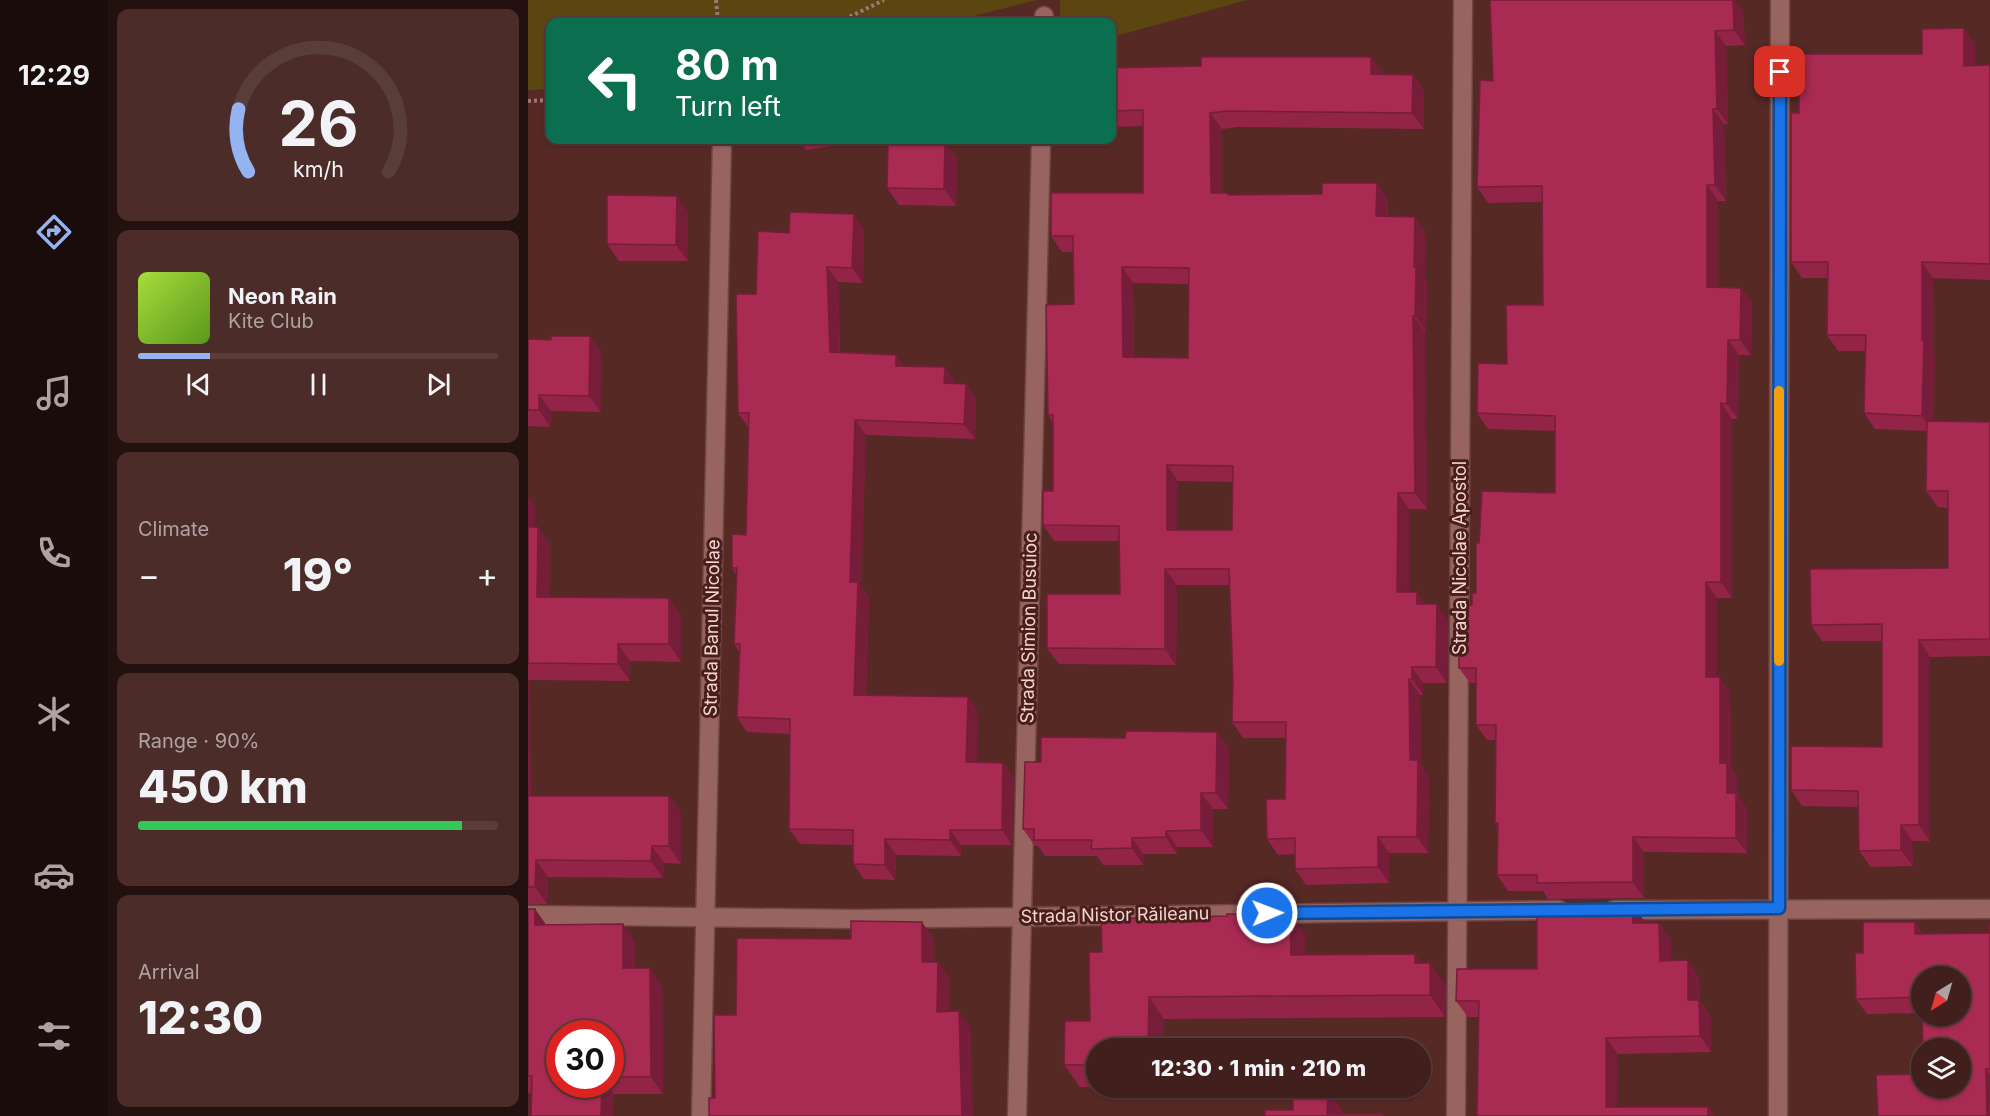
<!DOCTYPE html>
<meta charset="utf-8">
<style>
body{margin:0;font-family:Inter,sans-serif;background:#4b2c29;color:#f1f3f6;height:100vh;display:flex;flex-direction:column;font-size:22px;white-space:nowrap}
*{box-sizing:border-box;margin:0}
p{font-size:20px;color:#aea2a3}
.icon{flex:none;width:33px;height:33px;fill:none;stroke:currentColor;stroke-width:2;stroke-linecap:round;stroke-linejoin:round}
.map{position:relative;flex:1;overflow:hidden}
.side{display:flex;flex-direction:column;gap:9px;padding:9px;background:#23110f;width:420px}
.side>*{flex:none}
.top-card{position:absolute;left:18px;top:18px;width:570px;height:126px;border-radius:12px;box-shadow:0 2px 4px #0004,0 0 0 2px #593d3b;background:#0b6e4f;color:#fff;overflow:hidden}
.needle{width:39px;rotate:217deg}
.fabs{position:absolute;left:1383px;top:966px;display:grid;gap:12px}
.fabs a{display:grid;place-items:center;width:60px;height:60px;border-radius:50%;background:#401f1c;box-shadow:0 2px 4px #0004,0 0 0 2px #593d3b;font-size:30px}
.speed{position:absolute;left:18px;top:1020px;display:flex;gap:12px;font-size:30px;font-weight:700;text-align:center}
.speed>*{display:grid;place-content:center;width:78px;height:78px;border-radius:50%;background:#401f1c;box-shadow:0 2px 4px #0004,0 0 0 2px #593d3b;line-height:1}
.speed .limit{border:9px solid #d22;background:#fff;color:#111}
.pin{position:absolute;display:grid;place-items:center;width:51px;height:51px;color:#fff;margin:-26px;border-radius:12px;box-shadow:0 3px 9px #0006}
.me{position:absolute;width:66px;margin:-33px;rotate:89deg;stroke-linejoin:round;filter:drop-shadow(0 0 4px #0008)}
.turn{display:flex;align-items:center;gap:21px;height:126px;padding:0 30px;font-size:27px}
.turn .icon{width:78px;height:78px;stroke-width:2.5}
.turn b{display:block;font-size:42px;line-height:51px}
.big{font-size:45px;font-weight:800;line-height:1.1}
.side .card{flex:1;display:flex;flex-direction:column;justify-content:center;gap:9px;min-width:0;padding:0 21px;border-radius:12px;background:#4b2c29}
.side .dial{align-items:center;gap:0}
.dial svg{height:156px;overflow:visible;fill:none;stroke:#593d3b;stroke-width:7;stroke-linecap:round;text-anchor:middle}
.dial text{fill:#f1f3f6;stroke:none}
.song{display:flex;align-items:center;gap:18px}
.cover{width:72px;height:72px;border-radius:9px;background:linear-gradient(135deg,hsl(80 70% 55%),hsl(90 70% 35%))}
.played{height:6px;border-radius:3px;background:linear-gradient(90deg,#95b2f1 20%,#593d3b 20%)}
.keys{display:flex;justify-content:space-around;direction:ltr}
.heat{display:flex;justify-content:space-between;align-items:center;font-size:33px;direction:ltr}
.charge{height:9px;border-radius:4px;background:linear-gradient(90deg,#34c759 90%,#593d3b 0)}
.trip{position:absolute;left:558px;top:1038px;width:345px;height:60px;border-radius:30px;background:#401f1c;box-shadow:0 2px 4px #0004,0 0 0 2px #593d3b;font-weight:800;line-height:60px;text-align:center}
main{display:flex;flex:1;min-height:0}
.tabs{display:flex;flex-direction:column;width:108px;justify-content:space-around;align-items:center;background:#1a0c0b;color:#aea2a3}
.tabs .icon{width:42px;height:42px}
.tabs .selected{color:#95b2f1}
.tabs b{font-size:27px;color:#f1f3f6}
.map>svg:first-child{display:block}
</style>
<main>
<nav class="tabs">
<b>12:29</b>
<svg class="icon selected" aria-label="directions" viewBox="0 0 24 24"><path d="M12 3l9 9-9 9-9-9zM9 14v-3h6M13 9l2 2-2 2"/></svg>
<svg class="icon" aria-label="music" viewBox="0 0 24 24"><path d="M9 18V5l10-2v13"/><circle cx="6" cy="18" r="3"/><circle cx="16" cy="16" r="3"/></svg>
<svg class="icon" aria-label="phone" viewBox="0 0 24 24"><path d="M5 4h4l2 5-3 2q2 4 5 5l2-3 5 2v4C11 20 4 13 5 4z"/></svg>
<svg class="icon" aria-label="climate" viewBox="0 0 24 24"><path d="M12 3v18M4 7l16 10M4 17L20 7"/></svg>
<svg class="icon" aria-label="car" viewBox="0 0 24 24"><path d="M5 17H2v-5l4-1 3-4h7l3 4 3 1v5h-3M9 17h6M6 11h13"/><circle cx="7" cy="17" r="2"/><circle cx="17" cy="17" r="2"/></svg>
<svg class="icon" aria-label="filters" viewBox="0 0 24 24"><path d="M4 7h16M4 17h16"/><circle cx="9" cy="7" r="2"/><circle cx="15" cy="17" r="2"/></svg>
</nav>
<section class="side">
<div class="card dial"><svg viewBox="0 0 100 80">
<path d="M14 69A42 42 0 1 1 86 69"/>
<path d="M14 69A42 42 0 0 1 9 37" stroke="#95b2f1"/>
<text x="50" y="56" font-size="32" font-weight="700">26</text>
<text x="50" y="72" font-size="11">km/h</text>
</svg></div>
<div class="card">
<div class="song"><i class="cover"></i><div><b>Neon Rain</b><p>Kite Club</p></div></div>
<div class="played"></div>
<div class="keys"><svg class="icon" aria-label="previous" viewBox="0 0 24 24"><path d="M18 5L8 12l10 7zM5 5v14"/></svg><svg class="icon" aria-label="pause" viewBox="0 0 24 24"><path d="M8 5v14M16 5v14"/></svg><svg class="icon" aria-label="next" viewBox="0 0 24 24"><path d="M6 5l10 7-10 7zM19 5v14"/></svg></div>
</div>
<div class="card"><p>Climate</p>
<div class="heat"><a>−</a><b class="big">19°</b><a>+</a></div>
</div>
<div class="card"><p>Range · 90%</p><b class="big">450 km</b><div class="charge"></div></div>
<div class="card"><p>Arrival</p><b class="big">12:30</b></div>
</section>
<div class="map">
<svg width="1462" height="1116" viewBox="0 0 1462 1116">
<rect width="100%" height="100%" fill="#562925"/>
<!-- green -->
<path fill="#5b4611" d="M 0,0 L 509,0 L 422,22 L 22,22 L 22,89 L 0,90 Z
M 532,0 L 719,0 L 584,37 L 584,22 L 532,22 Z"/>
<g fill="none" stroke-linecap="round" stroke-linejoin="round">
<!-- minor casing -->
<g stroke="#6d4644" stroke-width="21">
<path id="minor" d="M 516,22 L 516,16
M 1086,910 L 1462,909
M 0,915 L 326,919 L 1031,910
M 173,1116 L 194,140
M 489,1116 L 513,140
M 928,1116 L 935,0
M 1250,1116 L 1252,0"/>
</g>
<!-- path -->
<path stroke="#9e7874" stroke-width="4" stroke-dasharray="3 3" stroke-linecap="butt" d="M 188,0 L 190,22
M 311,22 L 356,0
M 0,101 L 22,100"/>
<!-- minor -->
<use href="#minor" stroke="#98645f" stroke-width="18"/>
</g>
<!-- wall -->
<path fill="#912447" fill-rule="evenodd" d="M 962,0 L 1207,0 L 1215,11 L 1217,45 L 1198,46 L 1200,124 L 1196,124 L 1198,201 L 1190,201 L 1190,287 L 1213,288 L 1224,303 L 1223,355 L 1211,355 L 1210,419 L 1204,419 L 1204,598 L 1189,598 L 1189,677 L 1192,677 L 1202,693 L 1203,768 L 1210,778 L 1210,796 L 1219,809 L 1219,853 L 1116,852 L 1116,898 L 1020,899 L 1015,891 L 980,891 L 969,875 L 970,827 L 967,823 L 968,740 L 959,740 L 948,725 L 948,683 L 942,683 L 931,668 L 944,605 L 948,593 L 951,543 L 1027,493 L 1027,431 L 960,429 L 949,413 L 1015,305 L 1014,202 L 960,203 L 949,187 L 965,81 Z
M 1447,44 L 1447,66 L 1462,65 L 1462,280 L 1405,278 L 1406,354 L 1407,356 L 1405,421 L 1462,422 L 1462,656 L 1402,657 L 1402,841 L 1384,841 L 1385,866 L 1343,867 L 1331,851 L 1330,807 L 1274,806 L 1263,790 L 1354,747 L 1354,641 L 1294,641 L 1283,625 L 1420,568 L 1420,508 L 1410,507 L 1398,491 L 1399,431 L 1347,429 L 1336,413 L 1338,351 L 1310,351 L 1299,335 L 1300,278 L 1274,278 L 1263,262 L 1271,113 L 1394,54 Z
M 843,57 L 854,73 L 854,75 L 885,75 L 896,91 L 896,129 L 710,127 L 694,129 L 694,193 L 702,195 L 860,199 L 860,216 L 898,233 L 897,281 L 899,283 L 898,332 L 897,332 L 899,509 L 881,509 L 881,592 L 889,592 L 897,604 L 920,620 L 919,683 L 895,683 L 895,695 L 892,695 L 893,764 L 901,776 L 900,853 L 861,853 L 861,883 L 778,885 L 767,869 L 767,854 L 750,855 L 739,839 L 757,799 L 758,738 L 715,738 L 704,722 L 705,681 L 702,585 L 649,585 L 648,665 L 531,664 L 519,648 L 592,594 L 591,541 L 526,541 L 515,525 L 525,491 L 525,423 L 520,415 L 546,304 L 545,252 L 534,252 L 523,236 L 615,193 L 615,126 L 584,127 L 584,68 L 673,66 ZM 605,283 L 660,284 L 660,358 L 606,357 ZM 650,481 L 705,482 L 704,530 L 650,530 Z
M 271,140 L 344,140 L 278,150 Z
M 429,158 L 428,206 L 371,205 L 359,188 Z
M 160,212 L 160,261 L 91,261 L 79,244 Z
M 326,214 L 336,230 L 335,283 L 310,282 L 312,352 L 368,355 L 375,366 L 427,382 L 427,384 L 438,384 L 448,399 L 447,439 L 338,435 L 333,586 L 341,597 L 338,695 L 440,697 L 450,712 L 449,762 L 475,763 L 486,778 L 484,845 L 433,845 L 433,856 L 368,855 L 367,880 L 336,879 L 325,864 L 325,845 L 272,844 L 261,829 L 262,734 L 219,732 L 209,717 L 211,651 L 206,644 L 209,576 L 204,568 L 218,535 L 221,428 L 210,413 L 228,294 L 261,233 Z
M 62,336 L 74,353 L 73,412 L 23,411 L 22,427 L 0,426 L 0,339 L 23,340 Z
M 0,497 L 7,506 L 6,527 L 22,544 L 21,597 L 153,615 L 153,662 L 102,661 L 102,681 L 1,680 L 3,796 L 141,796 L 153,813 L 153,864 L 136,863 L 135,878 L 20,877 L 19,904 L 0,904 Z
M 701,748 L 700,809 L 685,809 L 685,847 L 649,847 L 649,854 L 615,854 L 615,865 L 575,865 L 569,856 L 517,856 L 510,846 L 507,846 L 495,829 L 513,762 Z
M 1105,904 L 1116,921 L 1116,923 L 1131,923 L 1143,939 L 1143,961 L 1171,977 L 1172,1001 L 1183,1017 L 1183,1052 L 1090,1054 L 1089,1107 L 1180,1107 L 1186,1116 L 949,1116 L 951,1017 L 940,1017 L 928,1001 L 1009,969 Z
M 0,909 L 7,909 L 18,925 L 95,924 L 107,941 L 107,968 L 134,985 L 135,1094 L 86,1094 L 0,1093 ZM 82,1034 L 82,1084 L 32,1084 Z
M 1387,922 L 1395,934 L 1461,933 L 1462,923 L 1462,1116 L 1432,1088 L 1394,976 L 1394,1013 L 1339,1014 L 1328,999 L 1335,953 Z
M 778,936 L 778,955 L 902,963 L 918,985 L 917,1017 L 636,1019 L 636,1048 L 568,1048 L 568,1087 L 552,1087 L 536,1065 L 562,1021 L 561,952 Z"/>
<!-- shaded-wall -->
<path fill="#761d3a" d="M 1205,0 L 1207,0 L 1215,11 L 1217,45 L 1206,30 Z
M 1436,28 L 1447,44 L 1448,82 L 1436,66 Z
M 1187,31 L 1198,46 L 1200,124 L 1189,109 Z
M 843,57 L 854,73 L 854,90 L 843,74 Z
M 885,75 L 896,91 L 896,129 L 884,113 Z
M 1185,109 L 1196,124 L 1198,201 L 1187,185 Z
M 682,113 L 694,129 L 694,208 L 683,193 Z
M 417,142 L 429,158 L 428,206 L 416,189 Z
M 849,183 L 860,199 L 859,232 L 848,216 Z
M 1179,185 L 1190,201 L 1190,303 L 1179,287 Z
M 149,196 L 160,212 L 160,261 L 148,245 Z
M 326,214 L 336,230 L 335,283 L 324,268 Z
M 887,217 L 898,233 L 897,281 L 899,283 L 898,332 L 887,316 Z
M 1394,262 L 1405,278 L 1406,354 L 1407,356 L 1405,432 L 1394,416 Z
M 299,267 L 310,282 L 312,367 L 302,352 Z
M 594,267 L 605,283 L 606,373 L 595,357 Z
M 1213,288 L 1224,303 L 1223,355 L 1212,340 Z
M 885,316 L 897,332 L 899,509 L 887,493 Z
M 62,336 L 74,353 L 73,412 L 61,396 Z
M 1200,340 L 1211,355 L 1210,419 L 1199,404 Z
M 368,355 L 379,370 L 368,366 Z
M 417,367 L 427,382 L 426,399 L 416,383 Z
M 438,384 L 448,399 L 447,439 L 436,424 Z
M 11,395 L 23,411 L 22,427 L 11,410 Z
M 1193,403 L 1204,419 L 1204,598 L 1193,582 Z
M 327,420 L 338,435 L 333,586 L 341,597 L 337,710 L 326,695 L 322,582 Z
M 639,465 L 650,481 L 650,546 L 639,530 Z
M 870,493 L 881,509 L 881,608 L 869,592 Z
M 0,497 L 7,506 L 6,544 L 0,536 Z
M 10,527 L 22,544 L 21,614 L 9,597 Z
M 637,569 L 649,585 L 648,665 L 637,649 Z
M 1178,582 L 1189,598 L 1189,693 L 1178,677 Z
M 889,592 L 900,608 L 889,604 Z
M 141,598 L 153,615 L 153,662 L 141,644 Z
M 909,604 L 920,620 L 919,683 L 908,667 Z
M 1391,640 L 1402,657 L 1402,841 L 1391,825 Z
M 90,644 L 102,661 L 102,681 L 90,664 Z
M 884,667 L 895,683 L 895,695 L 884,679 Z
M 1192,677 L 1202,693 L 1203,768 L 1210,778 L 1210,796 L 1219,809 L 1219,853 L 1208,838 L 1199,793 L 1192,763 Z
M 0,678 L 1,680 L 3,813 L 0,808 Z
M 881,679 L 892,695 L 893,764 L 901,776 L 900,853 L 889,837 L 882,760 Z
M 440,697 L 450,712 L 449,777 L 438,762 Z
M 689,732 L 701,748 L 700,809 L 688,793 Z
M 475,763 L 486,778 L 484,845 L 474,830 Z
M 673,793 L 685,809 L 685,847 L 673,830 Z
M 141,796 L 153,813 L 153,864 L 141,846 Z
M 1373,825 L 1384,841 L 1385,866 L 1373,850 Z
M 422,830 L 433,845 L 433,856 L 422,840 Z
M 638,831 L 649,847 L 649,854 L 638,837 Z
M 850,837 L 861,853 L 861,883 L 850,867 Z
M 1105,837 L 1116,852 L 1116,898 L 1105,882 Z
M 604,838 L 615,854 L 615,865 L 604,848 Z
M 357,839 L 368,855 L 367,880 L 357,865 Z
M 124,846 L 136,863 L 135,878 L 123,861 Z
M 8,860 L 20,877 L 19,904 L 7,887 Z
M 1105,904 L 1116,921 L 1116,939 L 1105,923 Z
M 7,909 L 19,926 L 7,925 Z
M 762,914 L 778,936 L 778,977 L 763,955 Z
M 394,922 L 406,939 L 406,979 L 394,962 Z
M 1387,922 L 1398,937 L 1387,934 Z
M 1131,923 L 1143,939 L 1143,977 L 1132,961 Z
M 95,924 L 107,941 L 107,985 L 95,968 Z
M 887,954 L 902,975 L 902,963 L 918,985 L 917,1017 L 902,995 L 887,963 Z
M 1160,960 L 1171,977 L 1172,1001 L 1183,1017 L 1183,1052 L 1172,1036 L 1160,1000 Z
M 410,962 L 422,979 L 421,1029 L 409,1012 Z
M 122,968 L 134,985 L 135,1094 L 123,1077 Z
M 621,997 L 636,1019 L 636,1048 L 620,1048 Z
M 431,1011 L 443,1028 L 445,1116 L 434,1116 Z
M 1078,1038 L 1090,1054 L 1089,1116 L 1078,1107 Z
M 1458,1069 L 1462,1075 L 1462,1116 L 1459,1116 Z
M 74,1084 L 79,1084 L 86,1094 L 85,1116 L 73,1116 Z
M 800,1089 L 815,1111 L 815,1116 L 799,1114 Z
M 1180,1107 L 1186,1116 L 1180,1116 Z"/>
<!-- building -->
<path fill="#a92a53" stroke="#761d3a" stroke-width="1.5" fill-rule="evenodd" d="M 962,0 L 1205,0 L 1206,30 L 1187,31 L 1189,109 L 1185,109 L 1187,185 L 1179,185 L 1179,287 L 1213,288 L 1212,340 L 1200,340 L 1199,404 L 1193,403 L 1193,582 L 1178,582 L 1178,677 L 1192,677 L 1192,763 L 1199,763 L 1199,793 L 1208,793 L 1208,838 L 1105,837 L 1105,882 L 1009,883 L 1009,875 L 969,875 L 970,823 L 967,823 L 968,725 L 948,725 L 948,668 L 931,668 L 931,605 L 944,605 L 944,593 L 948,593 L 948,543 L 951,543 L 954,491 L 1027,493 L 1027,416 L 949,413 L 950,363 L 979,364 L 978,305 L 1015,305 L 1014,186 L 949,187 L 952,80 L 965,81 Z
M 1436,28 L 1436,66 L 1462,65 L 1462,264 L 1394,262 L 1394,340 L 1396,340 L 1394,416 L 1336,413 L 1338,335 L 1299,335 L 1300,262 L 1263,262 L 1263,113 L 1271,113 L 1271,54 L 1394,54 L 1394,29 Z
M 673,57 L 843,57 L 843,74 L 885,75 L 884,113 L 699,111 L 682,113 L 683,193 L 700,193 L 700,195 L 794,194 L 794,183 L 849,183 L 848,216 L 887,217 L 886,267 L 888,267 L 887,316 L 885,316 L 887,493 L 870,493 L 869,592 L 889,592 L 889,604 L 909,604 L 908,667 L 884,667 L 884,679 L 881,679 L 882,760 L 890,760 L 889,837 L 850,837 L 850,867 L 767,869 L 767,838 L 739,839 L 738,799 L 757,799 L 758,722 L 704,722 L 705,681 L 701,569 L 637,569 L 637,649 L 519,648 L 519,594 L 592,594 L 591,526 L 515,525 L 515,491 L 525,491 L 525,415 L 520,415 L 518,305 L 546,304 L 545,236 L 523,236 L 523,193 L 615,193 L 615,110 L 584,111 L 584,68 L 673,66 ZM 594,267 L 661,268 L 660,358 L 595,357 ZM 639,465 L 705,466 L 704,530 L 639,530 Z
M 360,141 L 417,142 L 416,189 L 359,188 Z
M 79,195 L 149,196 L 148,245 L 79,244 Z
M 262,212 L 326,214 L 324,268 L 299,267 L 302,352 L 368,355 L 368,366 L 417,367 L 416,383 L 438,384 L 436,424 L 327,420 L 322,582 L 330,582 L 326,695 L 440,697 L 438,762 L 475,763 L 474,830 L 422,830 L 422,840 L 357,839 L 357,865 L 325,864 L 325,830 L 261,829 L 262,719 L 209,717 L 212,644 L 206,644 L 209,568 L 204,568 L 204,534 L 218,535 L 221,413 L 210,413 L 208,294 L 228,294 L 230,231 L 261,233 Z
M 23,336 L 62,336 L 61,396 L 11,395 L 11,410 L 0,410 L 0,339 L 23,340 Z
M 1399,421 L 1462,422 L 1462,639 L 1391,640 L 1391,825 L 1373,825 L 1373,850 L 1331,851 L 1330,791 L 1263,790 L 1263,746 L 1354,747 L 1354,624 L 1283,625 L 1282,569 L 1420,568 L 1420,491 L 1398,491 Z
M 0,527 L 10,527 L 9,597 L 141,598 L 141,644 L 90,644 L 90,664 L 0,663 Z
M 598,731 L 689,732 L 688,793 L 673,793 L 673,830 L 638,831 L 638,837 L 604,838 L 604,848 L 563,849 L 564,840 L 506,840 L 506,829 L 495,829 L 497,762 L 513,762 L 513,737 L 597,738 Z
M 0,796 L 141,796 L 141,846 L 124,846 L 123,861 L 8,860 L 7,887 L 0,887 Z
M 1105,904 L 1105,923 L 1131,923 L 1132,961 L 1160,960 L 1160,1000 L 1171,1000 L 1172,1036 L 1078,1038 L 1078,1107 L 1180,1107 L 1180,1116 L 949,1116 L 951,1001 L 928,1001 L 929,969 L 1009,969 L 1009,905 Z
M 0,909 L 7,909 L 7,925 L 95,924 L 95,968 L 122,968 L 123,1077 L 82,1077 L 82,1034 L 32,1034 L 32,1084 L 74,1084 L 73,1116 L 3,1116 L 4,1076 L 0,1076 Z
M 699,914 L 762,914 L 763,955 L 887,954 L 887,963 L 902,963 L 902,995 L 621,997 L 620,1048 L 568,1048 L 568,1065 L 536,1065 L 537,1021 L 562,1021 L 561,952 L 574,952 L 573,919 L 699,916 Z
M 323,921 L 394,922 L 394,962 L 410,962 L 409,1012 L 431,1011 L 434,1116 L 181,1116 L 181,1098 L 187,1098 L 186,1015 L 208,1015 L 209,938 L 323,939 Z
M 1335,922 L 1387,922 L 1387,934 L 1461,933 L 1461,923 L 1462,923 L 1462,1069 L 1458,1069 L 1459,1116 L 1350,1116 L 1348,1075 L 1394,1074 L 1394,1088 L 1432,1088 L 1432,1048 L 1395,1048 L 1394,1016 L 1432,1016 L 1432,976 L 1394,976 L 1394,997 L 1328,999 L 1327,953 L 1335,953 Z
M 765,1089 L 800,1089 L 799,1114 L 855,1114 L 855,1116 L 737,1116 L 737,1110 L 765,1110 Z"/>
<g fill="none" stroke-linecap="round" stroke-linejoin="round">
<!-- route casing -->
<g stroke="#114b97" stroke-width="15">
<path id="route" d="M 739,913 L 1251,908 L 1252,72"/>
</g>
<!-- route -->
<use href="#route" stroke="#1a73e8" stroke-width="10"/>
<!-- slow -->
<path stroke="#f59e0b" stroke-width="10" d="M 1251,661 L 1251,391"/>
</g>
<g text-anchor="middle" stroke-width="6" stroke-linejoin="round" paint-order="stroke">
<!-- street labels -->
<g font-size="18" fill="#f3d5d1" stroke="#4a1e1b">
<text transform="translate(932 558) rotate(-90)" y="6">Strada Nicolae Apostol</text>
<text transform="translate(184 628) rotate(-89)" y="6">Strada Banul Nicolae</text>
<text transform="translate(501 628) rotate(-89)" y="6">Strada Simion Busuioc</text>
<text transform="translate(587 915) rotate(-1)" y="6">Strada Nistor Răileanu</text>
</g>
</g>
</svg>
<div class="fabs">
<a><svg class="needle" viewBox="-14 -14 28 28"><path d="M0-13l5 13h-10z" fill="#e53935"/><path d="M0 13l5-13h-10z" fill="#aea2a3"/></svg></a>
<a><svg class="icon" aria-label="layers" viewBox="0 0 24 24"><path d="M12 4l9 5-9 5-9-5zM3 14l9 5 9-5"/></svg></a>
</div>
<div class="speed"><div class="limit">30</div></div>
<div class="pin" style="left:1252px;top:72px;background:#d93025"><svg class="icon" aria-label="arrive" viewBox="0 0 24 24"><path d="M6 21V4h12l-3 4 3 4H6"/></svg></div>
<svg class="me" style="left:739px;top:913px" viewBox="-20 -20 40 40"><circle r="17" fill="#1a73e8" stroke="#fff" stroke-width="3"/><path d="M0-11L8 9 0 5-8 9z" fill="#fff"/></svg>
<div class="trip">12:30 · 1 min · 210 m</div>
<div class="top-card">
<div class="turn"><svg class="icon" aria-label="left" viewBox="0 0 24 24"><path d="M17 20v-9H6M10 6l-5 5 5 5"/></svg><div><b>80 m</b>Turn left</div></div>
</div>
</div>
</main>
